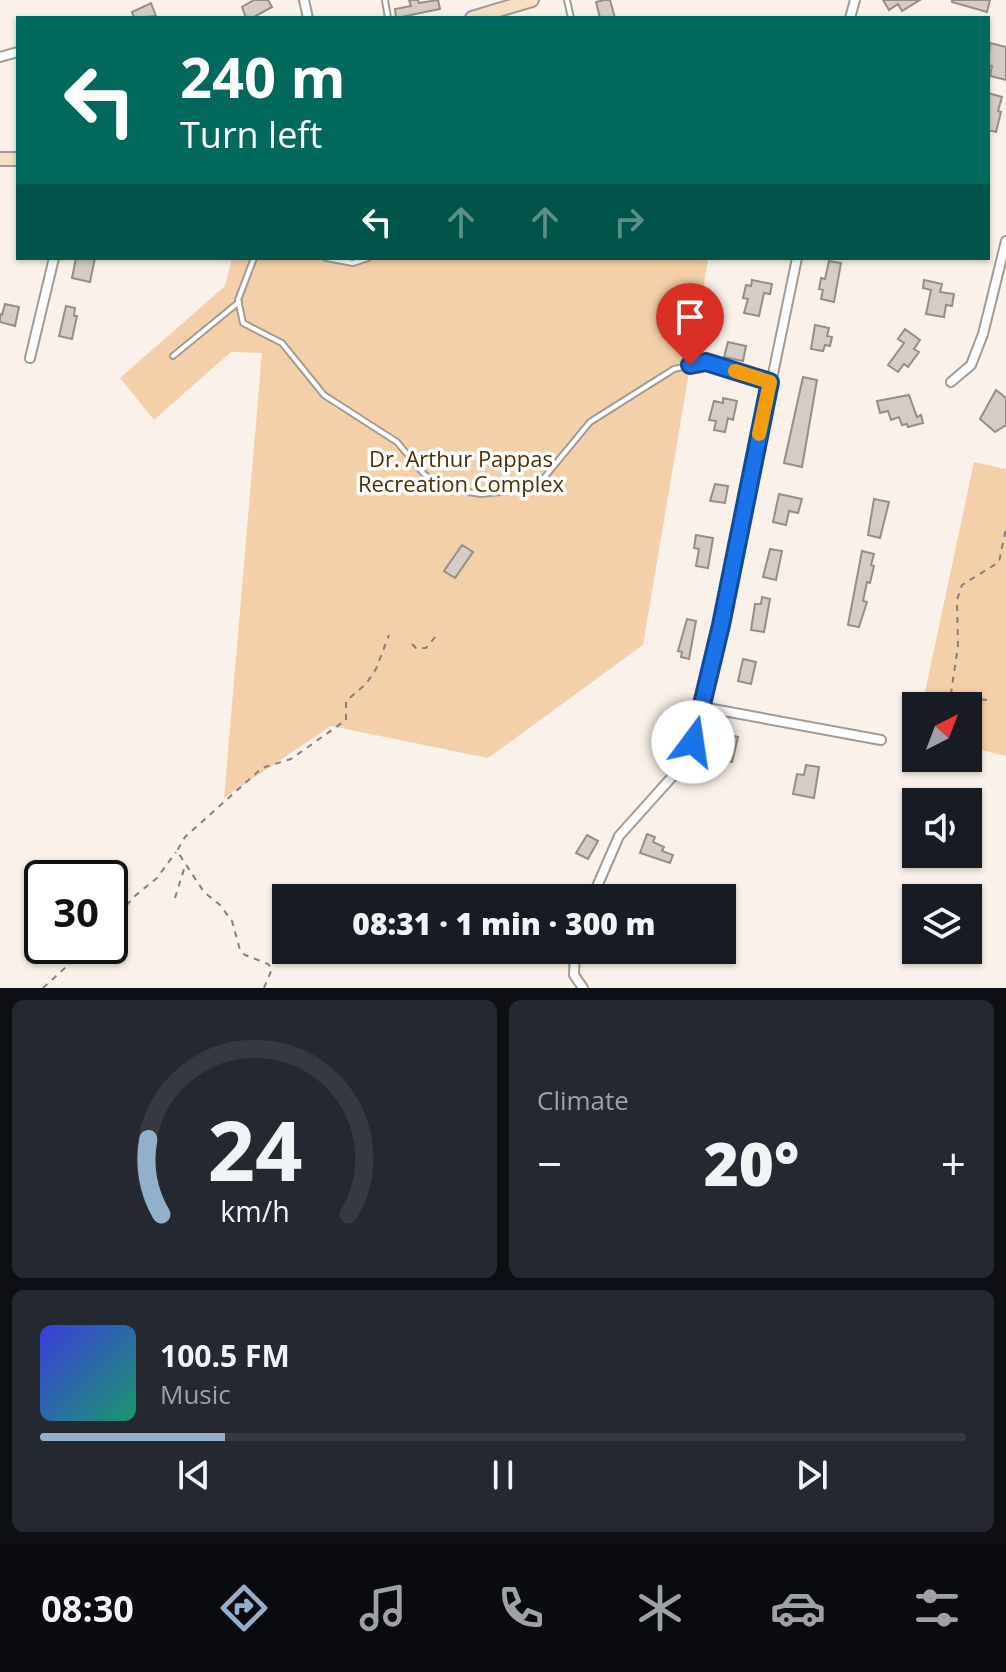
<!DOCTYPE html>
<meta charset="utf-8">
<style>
body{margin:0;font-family:"Open Sans",sans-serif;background:#242831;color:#f1f3f6;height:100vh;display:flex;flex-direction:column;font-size:30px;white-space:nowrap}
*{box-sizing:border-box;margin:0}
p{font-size:26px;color:#9ea1a6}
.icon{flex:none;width:44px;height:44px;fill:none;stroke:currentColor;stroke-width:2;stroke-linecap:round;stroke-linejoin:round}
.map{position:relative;height:988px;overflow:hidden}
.details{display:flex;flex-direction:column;gap:12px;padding:12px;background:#0d0f14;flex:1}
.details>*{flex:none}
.guide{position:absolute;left:16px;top:16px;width:974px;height:244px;border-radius:0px;box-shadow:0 2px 6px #0004;background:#00695c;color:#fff;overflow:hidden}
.needle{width:52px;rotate:42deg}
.controls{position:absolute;left:902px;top:692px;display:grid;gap:16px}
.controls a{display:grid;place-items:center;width:80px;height:80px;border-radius:0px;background:#171b24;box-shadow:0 2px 6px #0004;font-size:40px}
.speed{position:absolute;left:24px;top:860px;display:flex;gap:16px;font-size:40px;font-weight:700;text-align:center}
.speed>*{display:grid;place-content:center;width:104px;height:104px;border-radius:50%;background:#171b24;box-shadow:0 2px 6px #0004;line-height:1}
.speed .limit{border:4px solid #111;border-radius:12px;background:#fff;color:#111}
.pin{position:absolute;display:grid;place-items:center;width:68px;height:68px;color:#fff;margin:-82px -34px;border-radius:50% 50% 50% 0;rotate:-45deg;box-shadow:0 0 8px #0007}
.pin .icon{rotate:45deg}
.me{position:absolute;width:88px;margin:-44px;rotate:14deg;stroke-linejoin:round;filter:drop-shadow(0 0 6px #0008)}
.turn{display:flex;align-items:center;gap:28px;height:168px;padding:0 32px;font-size:36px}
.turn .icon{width:104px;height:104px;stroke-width:2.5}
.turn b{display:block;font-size:56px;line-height:68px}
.lanes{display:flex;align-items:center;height:76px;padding:0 32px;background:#0003;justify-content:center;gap:40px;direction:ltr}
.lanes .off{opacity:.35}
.big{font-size:60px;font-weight:800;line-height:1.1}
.details .widget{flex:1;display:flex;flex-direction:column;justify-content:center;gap:12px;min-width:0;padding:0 28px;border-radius:12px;background:#242831}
.details .dial{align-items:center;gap:0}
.dial svg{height:208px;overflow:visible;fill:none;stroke:#363941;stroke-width:7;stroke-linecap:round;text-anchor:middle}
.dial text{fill:#f1f3f6;stroke:none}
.song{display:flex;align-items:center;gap:24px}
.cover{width:96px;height:96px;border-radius:12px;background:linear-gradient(135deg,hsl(240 70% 55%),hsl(160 70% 35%))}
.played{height:8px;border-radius:4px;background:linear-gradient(90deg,#93b0cb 20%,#363941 20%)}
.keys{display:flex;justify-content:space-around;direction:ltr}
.heat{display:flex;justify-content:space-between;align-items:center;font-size:44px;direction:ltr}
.details .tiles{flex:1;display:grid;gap:12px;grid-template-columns:1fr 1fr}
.widget:last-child{grid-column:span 2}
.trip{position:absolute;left:272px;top:884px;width:464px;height:80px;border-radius:0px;background:#171b24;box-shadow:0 2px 6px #0004;font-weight:800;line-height:80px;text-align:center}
.dock{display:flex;height:128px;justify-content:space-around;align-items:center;background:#090b0e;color:#9ea1a6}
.dock .icon{width:56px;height:56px}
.dock .selected{color:#93b0cb}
.dock b{font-size:36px;color:#f1f3f6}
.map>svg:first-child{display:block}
</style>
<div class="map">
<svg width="1006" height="988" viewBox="0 0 1006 988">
<rect width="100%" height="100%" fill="#faf2ea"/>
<!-- green -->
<path fill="#f4d0aa" d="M 232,258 L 708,260 L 643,645 L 488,758 L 331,726 L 224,798 L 262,353 L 231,352 L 154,420 L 120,378 L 225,286 Z
M 974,462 L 1006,469 L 1006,756 L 968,747 L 968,706 L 922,706 Z"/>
<!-- building -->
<path fill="#d5cdc5" stroke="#958e86" stroke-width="2" d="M 254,0 L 268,0 L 272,7 L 252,18 L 246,18 L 242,7 Z
M 409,0 L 418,0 L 419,3 L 438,0 L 440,9 L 396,18 L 395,9 L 411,6 Z
M 604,0 L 610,0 L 615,18 L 600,18 L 596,2 Z
M 883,0 L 920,0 L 902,11 L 898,4 L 889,10 Z
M 952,0 L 990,0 L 987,12 L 952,2 Z
M 151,3 L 156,16 L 134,18 L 132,12 Z
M 990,43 L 1006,47 L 1006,80 L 990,76 L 992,66 L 988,65 Z
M 988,93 L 1002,97 L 998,111 L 1001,112 L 996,132 L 988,130 Z
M 76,258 L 95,258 L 90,282 L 72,278 Z
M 829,261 L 841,263 L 834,302 L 821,299 L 823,290 L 819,289 L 821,278 L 825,279 Z
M 752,280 L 772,284 L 770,294 L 764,293 L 759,316 L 744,313 L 748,299 L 743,298 L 746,285 L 751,286 Z
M 924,280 L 942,284 L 940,292 L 954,294 L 952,306 L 946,305 L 944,317 L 926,314 L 931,290 L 923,288 Z
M 5,304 L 19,307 L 15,326 L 0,322 L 0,314 L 2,315 Z
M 66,306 L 75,308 L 74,316 L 77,316 L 72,339 L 59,336 Z
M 815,325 L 829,328 L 827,336 L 832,337 L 830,346 L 825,345 L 823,351 L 811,349 Z
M 905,329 L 920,340 L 914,349 L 919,352 L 908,367 L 904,364 L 898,372 L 888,365 L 904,343 L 898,339 Z
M 728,342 L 746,346 L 743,361 L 724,357 Z
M 803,377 L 817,380 L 802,467 L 784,463 Z
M 996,390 L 1006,398 L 1006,425 L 995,432 L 980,419 Z
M 909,395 L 917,417 L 921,415 L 923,423 L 908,427 L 907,424 L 902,425 L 899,417 L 891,420 L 888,411 L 880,413 L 877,401 Z
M 723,398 L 737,401 L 733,420 L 728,418 L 725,432 L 714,430 L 716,421 L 709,420 L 714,401 L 723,403 Z
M 715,484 L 728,486 L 725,503 L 710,501 Z
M 779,494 L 802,499 L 798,513 L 789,511 L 786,525 L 773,522 Z
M 874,499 L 889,502 L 880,538 L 868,535 Z
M 696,535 L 713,538 L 708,568 L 696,566 L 699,549 L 694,548 Z
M 462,545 L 473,552 L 455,578 L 444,571 Z
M 770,549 L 782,551 L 776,580 L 763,577 Z
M 862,551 L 874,554 L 871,565 L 874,566 L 870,583 L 867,582 L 863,601 L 867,602 L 859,627 L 848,625 Z
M 762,597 L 770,599 L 764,632 L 751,630 L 755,604 L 761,604 Z
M 687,619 L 696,621 L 689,659 L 681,657 L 682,652 L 678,651 Z
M 743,659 L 756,662 L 751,684 L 738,681 Z
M 726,734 L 738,737 L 732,762 L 716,758 L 720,740 L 724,741 Z
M 806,765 L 819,767 L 814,798 L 793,794 L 797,774 L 804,775 Z
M 647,834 L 655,837 L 653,842 L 664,847 L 662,851 L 673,855 L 670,863 L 640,853 Z
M 587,835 L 598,841 L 588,859 L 576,853 Z"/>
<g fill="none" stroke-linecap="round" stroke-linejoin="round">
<!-- lane casing -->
<g stroke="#a29b93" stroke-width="8">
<path id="lane" d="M 385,0 L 388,18
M 567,0 L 571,18
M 254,258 L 238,300 L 243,323 L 282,343 L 324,395 L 397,442 L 424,474 L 442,488 L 481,494 L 521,490 L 543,479 L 590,422 L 674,369 L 706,362 L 770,382
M 326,258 L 353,263 L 368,258
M 173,356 L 239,302"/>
</g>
<!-- street casing -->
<g stroke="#a29b93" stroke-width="12">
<path id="street" d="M 304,0 L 308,18
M 850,18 L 855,0
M 0,57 L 18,52
M 30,358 L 54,258
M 951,382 L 971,365 L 983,334 L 1006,241
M 702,707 L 881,740
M 592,898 L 619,836 L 680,768 L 693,742 L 721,625 L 797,258
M 575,950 L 574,975 L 583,988"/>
</g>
<!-- secondary casing -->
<g stroke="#a29b93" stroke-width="16">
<path id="secondary" d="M 472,18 L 532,0
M 0,159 L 18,159"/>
</g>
<!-- path -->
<path stroke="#857f7a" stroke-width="2" stroke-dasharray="6 6" stroke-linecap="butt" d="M 412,644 L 416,648 L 426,648 L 436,636
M 987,700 L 956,697 L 951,693 L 958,646 L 957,600 L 962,585 L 999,562 L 1006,528
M 175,898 L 185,866
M 110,923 L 136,895 L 157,878 L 176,852
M 43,988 L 89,946
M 264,988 L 272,969 L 268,964 L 245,955 L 240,950 L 232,921 L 220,905 L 204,892 L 177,851 L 185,837 L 262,768 L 291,759 L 346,720 L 346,701 L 366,684 L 376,669 L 389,635"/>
<!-- lane -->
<use href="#lane" stroke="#fff" stroke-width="4"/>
<!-- street -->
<use href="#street" stroke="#fff" stroke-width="8"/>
<!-- secondary -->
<use href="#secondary" stroke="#f7e0c2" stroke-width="12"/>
</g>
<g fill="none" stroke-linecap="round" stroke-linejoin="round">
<!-- route casing -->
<g stroke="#114b97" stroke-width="20">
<path id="route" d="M 690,365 L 706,362 L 770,382 L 721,625 L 693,742"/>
</g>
<!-- route -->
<use href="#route" stroke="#1a73e8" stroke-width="14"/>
<!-- slow -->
<path stroke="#f59e0b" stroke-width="14" d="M 735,371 L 770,382 L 759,434"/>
</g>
<g text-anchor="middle" stroke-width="7" stroke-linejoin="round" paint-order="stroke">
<!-- park labels -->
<g font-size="22" fill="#4f2f02" stroke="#fff">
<text x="461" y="467">Dr. Arthur Pappas<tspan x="461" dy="25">Recreation Complex</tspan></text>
</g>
</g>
</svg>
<div class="controls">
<a><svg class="needle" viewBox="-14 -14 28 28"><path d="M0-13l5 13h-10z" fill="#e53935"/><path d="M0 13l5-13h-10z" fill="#9ea1a6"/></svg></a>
<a><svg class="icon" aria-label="sound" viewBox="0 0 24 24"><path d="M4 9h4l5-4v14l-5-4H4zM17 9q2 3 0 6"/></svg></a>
<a><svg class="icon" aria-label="layers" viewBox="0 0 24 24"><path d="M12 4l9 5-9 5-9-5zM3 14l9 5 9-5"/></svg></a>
</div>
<div class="speed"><div class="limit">30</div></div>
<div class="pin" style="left:690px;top:365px;background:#d93025"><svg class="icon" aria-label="arrive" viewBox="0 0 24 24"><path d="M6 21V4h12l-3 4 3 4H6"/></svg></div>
<svg class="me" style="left:693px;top:742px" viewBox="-20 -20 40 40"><circle r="19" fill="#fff"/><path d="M0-13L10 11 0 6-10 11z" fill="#1a73e8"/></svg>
<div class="trip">08:31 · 1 min · 300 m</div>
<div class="guide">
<div class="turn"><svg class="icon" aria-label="left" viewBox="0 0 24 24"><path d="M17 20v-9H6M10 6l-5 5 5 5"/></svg><div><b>240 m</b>Turn left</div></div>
<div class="lanes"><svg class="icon" aria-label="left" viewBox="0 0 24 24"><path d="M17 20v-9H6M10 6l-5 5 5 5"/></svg><svg class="icon off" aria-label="ahead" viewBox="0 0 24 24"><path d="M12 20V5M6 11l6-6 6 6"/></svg><svg class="icon off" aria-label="ahead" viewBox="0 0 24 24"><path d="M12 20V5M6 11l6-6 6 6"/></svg><svg class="icon off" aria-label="right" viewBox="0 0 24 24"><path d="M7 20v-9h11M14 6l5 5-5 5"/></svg></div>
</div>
</div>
<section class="details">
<div class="tiles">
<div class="widget dial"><svg viewBox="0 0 100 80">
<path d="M14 69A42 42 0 1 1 86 69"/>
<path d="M14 69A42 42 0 0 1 9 40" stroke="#93b0cb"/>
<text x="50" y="56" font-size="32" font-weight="700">24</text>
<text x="50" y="72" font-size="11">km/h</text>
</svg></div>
<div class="widget"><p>Climate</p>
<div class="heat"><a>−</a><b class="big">20°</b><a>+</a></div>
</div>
<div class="widget">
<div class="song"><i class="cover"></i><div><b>100.5 FM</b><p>Music</p></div></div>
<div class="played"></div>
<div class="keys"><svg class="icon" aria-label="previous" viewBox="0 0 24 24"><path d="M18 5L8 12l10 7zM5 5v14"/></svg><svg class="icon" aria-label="pause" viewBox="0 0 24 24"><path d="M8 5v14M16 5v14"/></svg><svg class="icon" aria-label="next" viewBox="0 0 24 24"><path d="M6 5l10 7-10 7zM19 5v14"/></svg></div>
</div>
</div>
</section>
<nav class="dock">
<b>08:30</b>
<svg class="icon selected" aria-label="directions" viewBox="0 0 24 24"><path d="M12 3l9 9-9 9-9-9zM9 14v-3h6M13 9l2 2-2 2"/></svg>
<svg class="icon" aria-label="music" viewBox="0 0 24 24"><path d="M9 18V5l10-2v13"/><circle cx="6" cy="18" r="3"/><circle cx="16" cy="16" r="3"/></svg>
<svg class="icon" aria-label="phone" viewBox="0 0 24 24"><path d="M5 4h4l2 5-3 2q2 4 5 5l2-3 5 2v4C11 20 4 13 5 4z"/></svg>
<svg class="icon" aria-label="climate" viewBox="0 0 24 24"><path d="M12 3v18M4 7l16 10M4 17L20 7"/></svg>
<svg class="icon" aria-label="car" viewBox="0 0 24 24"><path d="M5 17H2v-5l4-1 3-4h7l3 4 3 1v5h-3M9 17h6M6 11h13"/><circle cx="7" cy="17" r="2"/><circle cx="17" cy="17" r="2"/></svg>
<svg class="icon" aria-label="filters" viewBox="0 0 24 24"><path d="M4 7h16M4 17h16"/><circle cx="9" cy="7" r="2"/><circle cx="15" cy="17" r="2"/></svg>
</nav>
